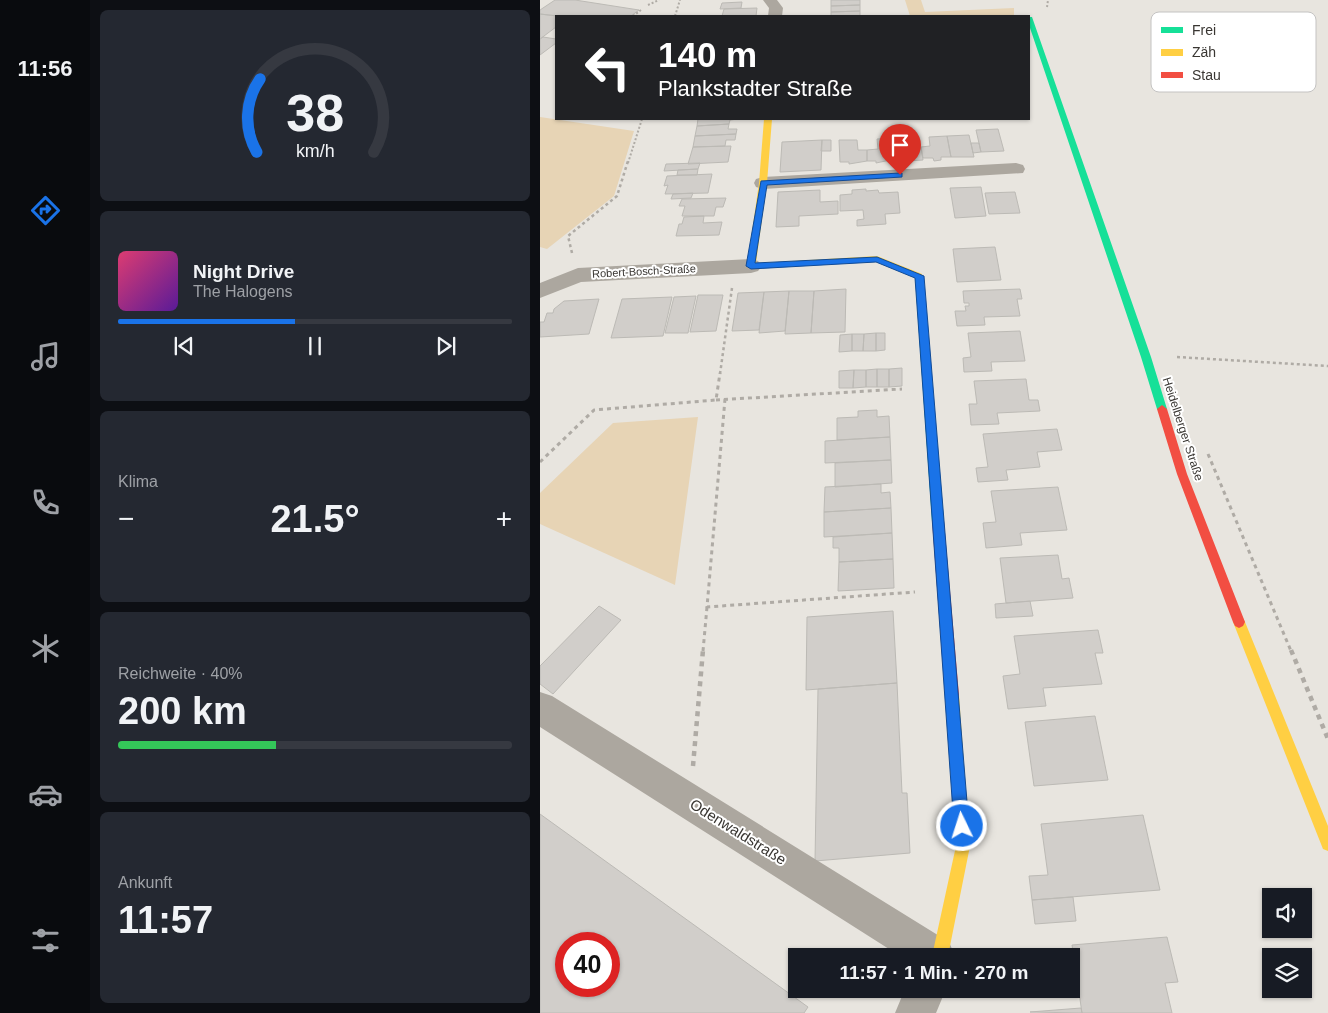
<!DOCTYPE html>
<html lang="de">
<meta charset="utf-8">
<style>
body{margin:0;font-family:Helvetica,sans-serif;background:#242831;color:#f1f3f6;height:100vh;display:flex;flex-direction:column;font-size:19px;white-space:nowrap}
*{box-sizing:border-box;margin:0}
p{font-size:16px;color:#9ea1a6}
.icon{flex:none;width:28px;height:28px;fill:none;stroke:currentColor;stroke-width:2;stroke-linecap:round;stroke-linejoin:round}
.map{position:relative;flex:1;overflow:hidden}
.sheet{display:flex;flex-direction:column;gap:10px;padding:10px;background:#0d0f14;width:450px}
.sheet>*{flex:none}
.top-card{position:absolute;left:15px;top:15px;width:475px;height:105px;border-radius:0px;box-shadow:0 1px 4px #0004;background:#202124;color:#fff;overflow:hidden}
.tools{position:absolute;left:722px;top:888px;display:grid;gap:10px}
.tools a{display:grid;place-items:center;width:50px;height:50px;border-radius:0px;background:#171b24;box-shadow:0 1px 4px #0004;font-size:25px}
.speed{position:absolute;left:15px;top:932px;display:flex;gap:10px;font-size:25px;font-weight:700;text-align:center}
.speed>*{display:grid;place-content:center;width:65px;height:65px;border-radius:50%;background:#171b24;box-shadow:0 1px 4px #0004;line-height:1}
.speed .limit{border:8px solid #d22;background:#fff;color:#111}
.pin{position:absolute;display:grid;place-items:center;width:42px;height:42px;color:#fff;margin:-51px -21px;border-radius:50% 50% 50% 0;rotate:-45deg;box-shadow:0 0 5px #0007}
.pin .icon{rotate:45deg}
.me{position:absolute;width:55px;margin:-28px;rotate:356deg;stroke-linejoin:round;filter:drop-shadow(0 0 4px #0008)}
.turn{display:flex;align-items:center;gap:18px;height:105px;padding:0 20px;font-size:22px}
.turn .icon{width:65px;height:65px;stroke-width:2.5}
.turn b{display:block;font-size:35px;line-height:42px}
.big{font-size:38px;font-weight:700;line-height:1.1}
.sheet .tile{flex:1;display:flex;flex-direction:column;justify-content:center;gap:8px;min-width:0;padding:0 18px;border-radius:8px;background:#242831}
.sheet .dial{align-items:center;gap:0}
.dial svg{height:130px;overflow:visible;fill:none;stroke:#363941;stroke-width:7;stroke-linecap:round;text-anchor:middle}
.dial text{fill:#f1f3f6;stroke:none}
.song{display:flex;align-items:center;gap:15px}
.cover{width:60px;height:60px;border-radius:8px;background:linear-gradient(135deg,hsl(340 70% 55%),hsl(270 70% 35%))}
.played{height:5px;border-radius:2px;background:linear-gradient(90deg,#1a73e8 45%,#363941 45%)}
.keys{display:flex;justify-content:space-around;direction:ltr}
.heat{display:flex;justify-content:space-between;align-items:center;font-size:28px;direction:ltr}
.charge{height:8px;border-radius:4px;background:linear-gradient(90deg,#34c759 40%,#363941 0)}
.trip{position:absolute;left:248px;top:948px;width:292px;height:50px;border-radius:0px;background:#171b24;box-shadow:0 1px 4px #0004;font-weight:700;line-height:50px;text-align:center}
main{display:flex;flex:1;min-height:0}
.tabs{display:flex;flex-direction:column;width:90px;justify-content:space-around;align-items:center;background:#090b0e;color:#9ea1a6}
.tabs .icon{width:35px;height:35px}
.tabs .on{color:#1a73e8}
.tabs b{font-size:22px;color:#f1f3f6}
.map>svg:first-child{display:block}
</style>
<main>
<nav class="tabs">
<b>11:56</b>
<svg class="icon on" aria-label="directions" viewBox="0 0 24 24"><path d="M12 3l9 9-9 9-9-9zM9 14v-3h6M13 9l2 2-2 2"/></svg>
<svg class="icon" aria-label="music" viewBox="0 0 24 24"><path d="M9 18V5l10-2v13"/><circle cx="6" cy="18" r="3"/><circle cx="16" cy="16" r="3"/></svg>
<svg class="icon" aria-label="phone" viewBox="0 0 24 24"><path d="M5 4h4l2 5-3 2q2 4 5 5l2-3 5 2v4C11 20 4 13 5 4z"/></svg>
<svg class="icon" aria-label="climate" viewBox="0 0 24 24"><path d="M12 3v18M4 7l16 10M4 17L20 7"/></svg>
<svg class="icon" aria-label="car" viewBox="0 0 24 24"><path d="M5 17H2v-5l4-1 3-4h7l3 4 3 1v5h-3M9 17h6M6 11h13"/><circle cx="7" cy="17" r="2"/><circle cx="17" cy="17" r="2"/></svg>
<svg class="icon" aria-label="filters" viewBox="0 0 24 24"><path d="M4 7h16M4 17h16"/><circle cx="9" cy="7" r="2"/><circle cx="15" cy="17" r="2"/></svg>
</nav>
<section class="sheet">
<div class="tile dial"><svg viewBox="0 0 100 80">
<path d="M14 69A42 42 0 1 1 86 69"/>
<path d="M14 69A42 42 0 0 1 16 24" stroke="#1a73e8"/>
<text x="50" y="56" font-size="32" font-weight="700">38</text>
<text x="50" y="72" font-size="11">km/h</text>
</svg></div>
<div class="tile">
<div class="song"><i class="cover"></i><div><b>Night Drive</b><p>The Halogens</p></div></div>
<div class="played"></div>
<div class="keys"><svg class="icon" aria-label="previous" viewBox="0 0 24 24"><path d="M18 5L8 12l10 7zM5 5v14"/></svg><svg class="icon" aria-label="pause" viewBox="0 0 24 24"><path d="M8 5v14M16 5v14"/></svg><svg class="icon" aria-label="next" viewBox="0 0 24 24"><path d="M6 5l10 7-10 7zM19 5v14"/></svg></div>
</div>
<div class="tile"><p>Klima</p>
<div class="heat"><a>−</a><b class="big">21.5°</b><a>+</a></div>
</div>
<div class="tile"><p>Reichweite · 40%</p><b class="big">200 km</b><div class="charge"></div></div>
<div class="tile"><p>Ankunft</p><b class="big">11:57</b></div>
</section>
<div class="map">
<svg width="788" height="1013" viewBox="0 0 788 1013">
<rect width="100%" height="100%" fill="#e8e5df"/>
<!-- green -->
<path fill="#e7d4b5" d="M 365,0 L 381,0 L 385,12 L 474,8 L 474,16 L 370,16 Z
M 0,117 L 94,131 L 74,196 L 7,249 L 0,247 Z
M 158,417 L 135,585 L 0,524 L 0,493 L 73,423 Z"/>
<!-- building -->
<path fill="#d1ceca" stroke="#bcbab5" fill-rule="evenodd" d="M 15,0 L 35,0 L 99,10 L 91,16 L 17,16 L 0,14 L 0,10 Z
M 291,0 L 320,0 L 320,5 L 291,6 Z
M 202,2 L 201,8 L 180,9 L 182,3 Z
M 320,5 L 320,11 L 291,12 L 291,6 Z
M 217,8 L 216,16 L 182,16 L 184,9 Z
M 320,11 L 320,16 L 291,16 L 291,12 Z
M 0,14 L 17,16 L 16,27 L 0,39 Z
M 3,37 L 16,39 L 16,43 L 0,55 L 0,39 Z
M 158,119 L 198,119 L 190,120 L 189,124 L 157,126 Z
M 189,124 L 188,129 L 197,129 L 196,134 L 155,136 L 157,126 Z
M 458,129 L 464,151 L 441,152 L 436,130 Z
M 196,134 L 195,140 L 186,140 L 185,146 L 153,147 L 155,136 Z
M 429,135 L 434,157 L 411,157 L 407,136 Z
M 407,136 L 411,157 L 401,157 L 401,160 L 394,161 L 393,158 L 383,158 L 381,147 L 390,146 L 389,137 Z
M 372,137 L 373,147 L 381,147 L 383,160 L 365,161 L 365,159 L 355,159 L 353,138 Z
M 353,138 L 355,159 L 336,163 L 336,161 L 327,161 L 327,150 L 338,149 L 337,139 Z
M 282,140 L 281,170 L 240,172 L 242,142 Z
M 282,140 L 291,140 L 291,151 L 281,151 Z
M 299,140 L 317,140 L 318,150 L 327,150 L 327,161 L 309,164 L 309,162 L 300,162 Z
M 431,143 L 439,143 L 441,152 L 433,153 Z
M 191,146 L 188,162 L 148,164 L 153,147 Z
M 160,163 L 158,169 L 124,171 L 126,164 Z
M 158,169 L 157,175 L 137,175 L 138,170 Z
M 172,174 L 168,193 L 125,194 L 128,185 L 124,186 L 127,176 Z
M 441,187 L 446,216 L 415,218 L 410,188 Z
M 326,189 L 326,191 L 338,190 L 339,193 L 358,192 L 360,213 L 345,214 L 346,224 L 317,226 L 317,220 L 324,219 L 323,210 L 300,211 L 300,195 L 312,194 L 312,190 Z
M 280,190 L 280,202 L 298,201 L 298,214 L 259,216 L 259,226 L 236,227 L 238,192 Z
M 475,192 L 480,213 L 449,214 L 445,193 Z
M 153,193 L 151,198 L 131,199 L 133,194 Z
M 186,198 L 183,207 L 176,207 L 174,216 L 142,216 L 145,206 L 139,206 L 142,199 Z
M 164,216 L 163,223 L 182,222 L 179,235 L 136,236 L 139,224 L 142,224 L 144,217 Z
M 455,247 L 461,280 L 417,282 L 413,249 Z
M 306,289 L 305,332 L 271,333 L 274,291 Z
M 480,289 L 482,299 L 477,299 L 480,316 L 444,317 L 445,325 L 417,326 L 415,311 L 426,311 L 425,306 L 429,306 L 429,303 L 424,303 L 423,291 Z
M 249,291 L 274,291 L 271,333 L 245,334 Z
M 249,291 L 245,331 L 219,333 L 224,292 Z
M 224,292 L 219,330 L 192,331 L 198,293 Z
M 158,295 L 183,295 L 176,331 L 150,332 Z
M 156,296 L 148,333 L 125,333 L 134,297 Z
M 132,297 L 123,336 L 71,338 L 82,299 Z
M 59,299 L 49,334 L 0,337 L 0,322 L 4,322 L 7,313 L 13,313 L 14,309 L 24,301 Z
M 480,331 L 485,361 L 451,362 L 452,371 L 424,372 L 423,358 L 431,357 L 428,333 Z
M 336,333 L 345,333 L 345,350 L 336,351 Z
M 336,333 L 336,351 L 323,351 L 324,334 Z
M 312,334 L 324,334 L 323,351 L 312,351 Z
M 312,334 L 312,351 L 299,352 L 300,335 Z
M 362,368 L 362,386 L 349,387 L 349,369 Z
M 337,369 L 349,369 L 349,387 L 337,387 Z
M 337,369 L 337,387 L 326,387 L 326,370 Z
M 314,370 L 326,370 L 326,387 L 313,388 Z
M 314,370 L 313,388 L 299,388 L 299,371 Z
M 486,379 L 489,400 L 498,400 L 500,411 L 457,413 L 459,424 L 431,425 L 429,404 L 437,404 L 434,381 Z
M 337,410 L 337,417 L 349,416 L 350,437 L 297,440 L 297,418 L 318,417 L 318,411 Z
M 517,429 L 522,450 L 497,452 L 500,467 L 466,470 L 468,480 L 438,482 L 436,468 L 448,467 L 443,434 Z
M 350,437 L 351,460 L 285,463 L 285,441 Z
M 351,460 L 352,483 L 295,487 L 295,463 Z
M 341,484 L 341,493 L 350,492 L 351,508 L 284,512 L 285,487 Z
M 518,487 L 527,530 L 480,533 L 482,545 L 446,548 L 443,523 L 456,522 L 451,491 Z
M 351,508 L 352,533 L 284,537 L 284,512 Z
M 352,533 L 353,559 L 299,562 L 299,548 L 293,548 L 293,537 Z
M 518,555 L 522,579 L 529,578 L 533,598 L 466,603 L 460,558 Z
M 353,559 L 354,588 L 298,591 L 299,562 Z
M 490,601 L 493,616 L 456,618 L 455,604 Z
M 59,606 L 81,620 L 13,694 L 0,684 L 0,666 Z
M 353,611 L 357,683 L 266,690 L 267,617 Z
M 558,630 L 563,653 L 555,653 L 562,684 L 503,688 L 506,706 L 468,709 L 463,676 L 480,674 L 474,636 Z
M 357,683 L 362,793 L 367,793 L 370,853 L 275,861 L 278,689 Z
M 555,716 L 568,780 L 494,786 L 485,722 Z
M 0,814 L 268,1007 L 264,1013 L 0,1013 ZM 26,944 L 69,944 L 69,986 L 26,986 Z
M 603,815 L 620,890 L 492,900 L 489,876 L 508,875 L 501,824 Z
M 533,897 L 536,921 L 495,924 L 492,900 Z
M 627,937 L 638,982 L 625,983 L 632,1013 L 542,1013 L 532,945 Z
M 541,1008 L 542,1013 L 490,1012 Z"/>
<g fill="none" stroke-linecap="round" stroke-linejoin="round">
<!-- path-far3 -->
<path stroke="#afaba5" stroke-width="2" stroke-dasharray="2 2" stroke-linecap="butt" d="M 108,5 L 119,0
M 507,7 L 508,0
M 93,16 L 101,10
M 135,16 L 140,0
M 88,163 L 102,119"/>
<!-- path-far2 -->
<path stroke="#afaba5" stroke-width="2.5" stroke-dasharray="3 3" stroke-linecap="butt" d="M 32,253 L 28,236 L 77,196 L 88,161
M 637,357 L 788,366
M 180,374 L 192,288"/>
<!-- path-far1 -->
<path stroke="#afaba5" stroke-width="3" stroke-dasharray="4 4" stroke-linecap="butt" d="M 185,399 L 167,607 L 375,592
M 176,400 L 362,389
M 668,454 L 751,651
M 0,462 L 54,410 L 176,400 L 180,373
M 163,651 L 167,607"/>
<!-- path -->
<path stroke="#afaba5" stroke-width="4.5" stroke-dasharray="5 5" stroke-linecap="butt" d="M 751,650 L 788,739
M 153,766 L 163,650"/>
<!-- street -->
<path fill="#aca79f" fill-rule="evenodd" d="M 223,0 L 237,0 L 243,8 L 242,16 L 228,16 L 229,8 Z
M 476,163 L 483,165 L 485,169 L 483,173 L 223,189 L 216,187 L 214,183 L 216,179 L 223,177 Z
M 211,259 L 218,261 L 222,266 L 218,271 L 211,273 L 41,282 L 0,298 L 0,283 L 38,268 Z
M 0,692 L 12,696 L 409,942 L 415,956 L 360,956 L 0,727 Z
M 365,989 L 406,989 L 396,1013 L 355,1013 Z"/>
<!-- fast -->
<path fill="#16e098" fill-rule="evenodd" d="M 487,16 L 492,17 L 611,357 L 627,409 L 626,412 L 622,413 L 617,409 L 601,357 L 489,25 L 489,16 Z
M 379,273 L 383,276 L 404,521 L 402,524 L 394,524 L 392,521 L 375,276 Z"/>
<!-- slow -->
<path fill="#ffcf43" fill-rule="evenodd" d="M 224,119 L 232,119 L 227,183 L 216,263 L 337,256 L 382,274 L 382,278 L 376,278 L 336,262 L 208,268 L 207,266 L 219,183 Z
M 699,616 L 703,618 L 705,622 L 788,826 L 788,851 L 783,849 L 693,622 L 695,618 Z
M 412,688 L 417,690 L 419,695 L 430,846 L 408,956 L 392,956 L 416,846 L 405,695 L 407,690 Z"/>
<!-- jam -->
<path fill="#f24e42" fill-rule="evenodd" d="M 622,405 L 627,409 L 647,474 L 705,622 L 703,626 L 699,628 L 695,626 L 693,622 L 637,474 L 617,409 Z
M 398,516 L 402,518 L 404,521 L 419,695 L 417,700 L 412,702 L 407,700 L 405,695 L 392,521 L 394,518 Z"/>
</g>
<!-- route -->
<path fill="#1a73e8" stroke="#114b97" d="M 360,173 L 362,173 L 362,177 L 227,185 L 215,263 L 337,257 L 384,276 L 429,826 L 427,832 L 422,834 L 416,832 L 414,826 L 375,278 L 336,262 L 211,269 L 206,266 L 221,181 Z"/>
<g text-anchor="middle" stroke-width="4" stroke-linejoin="round" paint-order="stroke">
<!-- far-street labels -->
<g font-size="11" fill="#393632" stroke="#fff">
<text transform="translate(104 271) rotate(-3)" y="4">Robert-Bosch-Straße</text>
</g>
<!-- street labels -->
<g font-size="12" fill="#393632" stroke="#fff">
<text transform="translate(643 429) rotate(72)" y="4">Heidelberger Straße</text>
</g>
<!-- near-street labels -->
<g font-size="15" fill="#393632" stroke="#fff">
<text transform="translate(198 832) rotate(32)" y="5">Odenwaldstraße</text>
</g>
</g>
<!-- legend -->
<rect x="611" y="12" width="165" height="80" rx="8" fill="#fff" stroke="#c4c3c2" stroke-width="1"/>
<rect x="621" y="27" width="22" height="6" fill="#16e098"/>
<rect x="621" y="49" width="22" height="7" fill="#ffcf43"/>
<rect x="621" y="72" width="22" height="6" fill="#f24e42"/>
<g font-size="14" fill="#393632">
<text x="652" y="35">Frei</text>
<text x="652" y="57">Zäh</text>
<text x="652" y="80">Stau</text>
</g>
</svg>
<div class="tools">
<a><svg class="icon" aria-label="sound" viewBox="0 0 24 24"><path d="M4 9h4l5-4v14l-5-4H4zM17 9q2 3 0 6"/></svg></a>
<a><svg class="icon" aria-label="layers" viewBox="0 0 24 24"><path d="M12 4l9 5-9 5-9-5zM3 14l9 5 9-5"/></svg></a>
</div>
<div class="speed"><div class="limit">40</div></div>
<div class="pin" style="left:360px;top:175px;background:#d93025"><svg class="icon" aria-label="arrive" viewBox="0 0 24 24"><path d="M6 21V4h12l-3 4 3 4H6"/></svg></div>
<svg class="me" style="left:422px;top:826px" viewBox="-20 -20 40 40"><circle r="17" fill="#1a73e8" stroke="#fff" stroke-width="3"/><path d="M0-11L8 9 0 5-8 9z" fill="#fff"/></svg>
<div class="trip">11:57 · 1 Min. · 270 m</div>
<div class="top-card">
<div class="turn"><svg class="icon" aria-label="left" viewBox="0 0 24 24"><path d="M17 20v-9H6M10 6l-5 5 5 5"/></svg><div><b>140 m</b>Plankstadter Straße</div></div>
</div>
</div>
</main>
